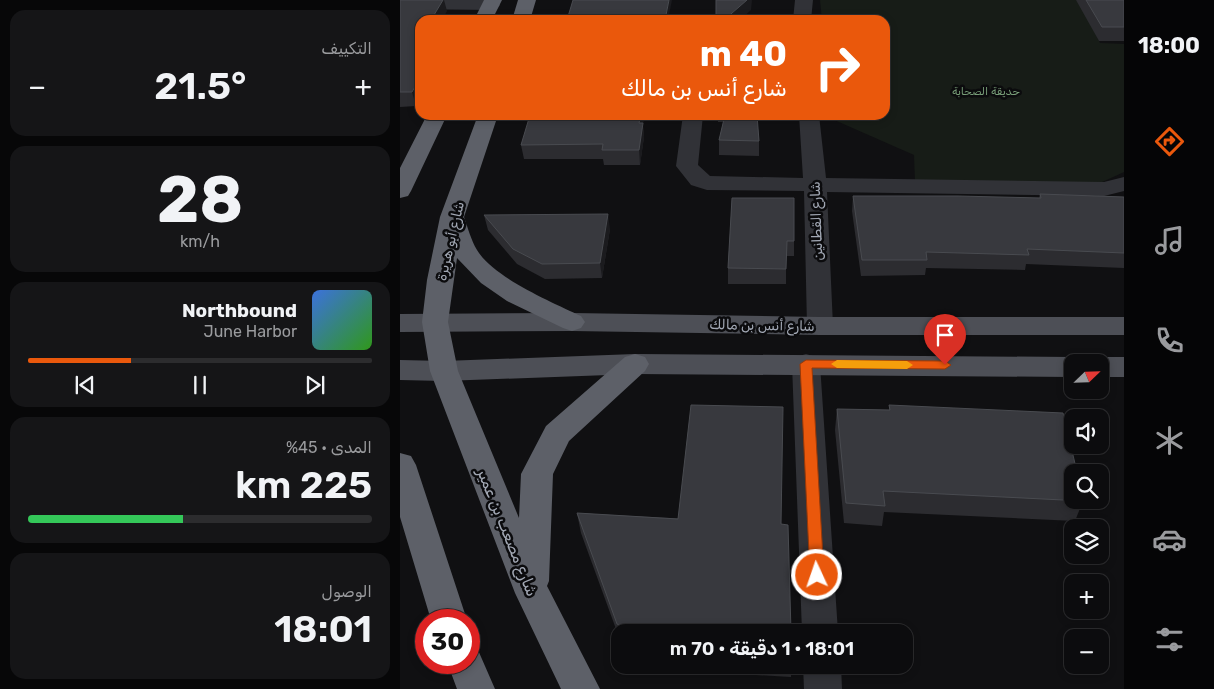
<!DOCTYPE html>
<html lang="ar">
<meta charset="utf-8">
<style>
body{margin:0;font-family:Rubik,"Noto Naskh Arabic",sans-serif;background:#151517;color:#f1f3f6;direction:rtl;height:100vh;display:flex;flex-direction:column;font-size:19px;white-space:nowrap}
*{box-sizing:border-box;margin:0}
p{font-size:16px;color:#9a9b9e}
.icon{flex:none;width:28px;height:28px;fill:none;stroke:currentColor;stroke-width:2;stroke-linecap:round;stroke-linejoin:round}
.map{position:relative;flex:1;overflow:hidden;direction:ltr}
.side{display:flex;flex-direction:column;gap:10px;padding:10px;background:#070708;width:400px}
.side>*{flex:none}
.top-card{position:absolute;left:15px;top:15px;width:475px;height:105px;border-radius:15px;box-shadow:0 2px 8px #0003,0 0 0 1px #2c2c2e;direction:rtl;background:#ea580c;color:#fff;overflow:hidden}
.needle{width:32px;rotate:67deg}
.controls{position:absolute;left:664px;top:354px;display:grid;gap:10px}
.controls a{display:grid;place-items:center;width:45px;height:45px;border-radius:10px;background:#0c0c0e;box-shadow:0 2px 8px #0003,0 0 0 1px #2c2c2e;font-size:25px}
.speed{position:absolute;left:15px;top:609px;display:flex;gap:10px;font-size:25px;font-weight:700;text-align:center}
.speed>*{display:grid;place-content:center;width:65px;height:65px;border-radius:50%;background:#0c0c0e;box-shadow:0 2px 8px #0003,0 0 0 1px #2c2c2e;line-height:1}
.speed .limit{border:8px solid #d22;background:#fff;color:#111}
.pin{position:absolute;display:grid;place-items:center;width:42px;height:42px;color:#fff;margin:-51px -21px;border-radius:50% 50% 50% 0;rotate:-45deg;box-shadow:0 0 5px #0007}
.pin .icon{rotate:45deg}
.me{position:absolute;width:55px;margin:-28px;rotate:357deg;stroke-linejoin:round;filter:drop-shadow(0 0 4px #0008)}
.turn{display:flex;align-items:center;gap:18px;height:105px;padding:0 20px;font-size:22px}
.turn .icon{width:65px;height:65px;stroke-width:2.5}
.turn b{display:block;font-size:35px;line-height:42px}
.big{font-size:38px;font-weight:600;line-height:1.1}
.side .tile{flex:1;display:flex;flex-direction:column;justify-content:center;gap:8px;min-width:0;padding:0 18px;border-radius:15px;background:#151517}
.side .dial{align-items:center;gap:0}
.dial b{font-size:65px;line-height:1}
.song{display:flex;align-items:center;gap:15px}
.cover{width:60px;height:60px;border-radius:8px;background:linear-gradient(135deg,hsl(220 70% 55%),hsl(110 70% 35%))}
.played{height:5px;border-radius:2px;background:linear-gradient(90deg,#ea580c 30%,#2c2c2e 30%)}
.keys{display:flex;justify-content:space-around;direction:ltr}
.heat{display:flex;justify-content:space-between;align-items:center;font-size:28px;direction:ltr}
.charge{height:8px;border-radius:4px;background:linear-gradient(90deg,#34c759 45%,#2c2c2e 0)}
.trip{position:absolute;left:211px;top:624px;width:302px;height:50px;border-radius:15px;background:#0c0c0e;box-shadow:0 2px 8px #0003,0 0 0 1px #2c2c2e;font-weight:600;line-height:50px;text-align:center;direction:rtl}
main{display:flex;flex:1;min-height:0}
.dock{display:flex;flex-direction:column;width:90px;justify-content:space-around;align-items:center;background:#050506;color:#9a9b9e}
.dock .icon{width:35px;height:35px}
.dock .on{color:#ea580c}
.dock b{font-size:22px;color:#f1f3f6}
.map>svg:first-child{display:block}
</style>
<main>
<nav class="dock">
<b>18:00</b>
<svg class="icon on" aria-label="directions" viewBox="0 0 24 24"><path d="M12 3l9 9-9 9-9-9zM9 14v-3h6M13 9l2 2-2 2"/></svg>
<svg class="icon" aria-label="music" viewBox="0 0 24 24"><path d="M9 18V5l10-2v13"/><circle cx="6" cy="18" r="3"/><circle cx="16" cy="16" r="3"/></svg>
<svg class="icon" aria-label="phone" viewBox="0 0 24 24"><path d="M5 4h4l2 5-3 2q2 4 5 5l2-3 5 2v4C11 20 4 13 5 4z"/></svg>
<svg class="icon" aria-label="climate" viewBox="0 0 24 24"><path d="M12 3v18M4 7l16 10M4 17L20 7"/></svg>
<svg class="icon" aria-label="car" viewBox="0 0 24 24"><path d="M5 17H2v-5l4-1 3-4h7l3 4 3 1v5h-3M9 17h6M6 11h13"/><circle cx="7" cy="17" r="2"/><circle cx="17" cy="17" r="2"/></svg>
<svg class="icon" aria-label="filters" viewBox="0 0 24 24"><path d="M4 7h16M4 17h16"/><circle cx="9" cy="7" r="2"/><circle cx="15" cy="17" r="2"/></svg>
</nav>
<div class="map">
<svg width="724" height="689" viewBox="0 0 724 689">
<rect width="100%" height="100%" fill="#101012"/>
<!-- green -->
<path fill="#171c17" d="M 420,0 L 679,0 L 700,43 L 724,44 L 724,172 L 700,183 L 515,182 L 514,155 L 423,115 L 485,115 L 485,20 L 422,20 Z"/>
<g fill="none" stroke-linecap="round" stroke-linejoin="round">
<!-- minor -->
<path fill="#313237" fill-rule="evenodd" d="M 0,0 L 92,0 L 97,1 L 100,5 L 97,9 L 91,10 L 0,9 Z
M 395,0 L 413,0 L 411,20 L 393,20 Z
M 283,115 L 303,115 L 298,165 L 310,176 L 403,178 L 399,115 L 419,115 L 426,178 L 704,182 L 724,177 L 724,191 L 704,196 L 427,192 L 433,326 L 430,332 L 420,335 L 410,332 L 407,326 L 404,191 L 307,190 L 291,185 L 276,166 Z
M 406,354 L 416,357 L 420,364 L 438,632 L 402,632 L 392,364 L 396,357 Z
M 403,665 L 441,665 L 442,689 L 404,689 Z"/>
<!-- major -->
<path fill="#4d4f56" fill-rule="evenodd" d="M 172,313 L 420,317 L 724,317 L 724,335 L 420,335 L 172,331 L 0,332 L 0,314 Z
M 235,354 L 672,357 L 682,360 L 683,362 L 672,362 L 672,377 L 235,374 L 44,381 L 0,380 L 0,360 L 44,361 Z
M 700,357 L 724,357 L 724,377 L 700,377 L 700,362 L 689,362 L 690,360 Z"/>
<!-- highway -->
<path fill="#5d6068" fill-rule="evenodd" d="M 84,0 L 102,0 L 92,20 L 74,20 Z
M 118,0 L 136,0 L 130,20 L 112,20 Z
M 27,115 L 47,115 L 11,191 L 8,196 L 0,198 L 0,168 Z
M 78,115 L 98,115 L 64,217 C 68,228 71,240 77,250 C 94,278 152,302 181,316 L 185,322 L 181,328 L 172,331 L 163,328 L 107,301 L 81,283 L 57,258 L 48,322 L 58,371 L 119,518 L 121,474 L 146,426 L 225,357 L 235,354 L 245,357 L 249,364 L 245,371 L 169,441 L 153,474 L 149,581 L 147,586 L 200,689 L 161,689 L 115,593 L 30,371 L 22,322 L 27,280 L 40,217 Z
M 0,453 L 11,456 L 16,465 L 67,620 L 31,620 L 0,517 Z
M 69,646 L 78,650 L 95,689 L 57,689 L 47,662 L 69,662 Z"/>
</g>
<!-- wall -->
<path fill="#2c2c30" d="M 0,0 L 47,11 L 20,20 L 16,106 L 0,107 Z
M 676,0 L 724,0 L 724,41 L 699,41 Z
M 318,115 L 357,115 L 359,141 L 359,156 L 319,155 L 319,140 L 323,122 L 318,122 Z
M 243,126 L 244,137 L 240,165 L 204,165 L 203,159 L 124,159 L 121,145 Z
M 640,194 L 724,197 L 724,268 L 626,264 L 625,270 L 526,268 L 525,275 L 461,276 L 452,211 L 453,196 L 639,198 Z
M 332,198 L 394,241 L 394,256 L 386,256 L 386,284 L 328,284 L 328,268 Z
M 84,215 L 210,229 L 202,278 L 145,279 L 117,264 L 88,230 Z
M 489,405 L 683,501 L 675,521 L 484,512 L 482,526 L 444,523 L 435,430 L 437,409 L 489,410 Z
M 177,513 L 381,524 L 391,632 L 220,632 L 220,640 L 181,533 Z
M 261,665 L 391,665 L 391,677 L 270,670 Z"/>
<!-- shaded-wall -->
<path fill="#1b1b1e" d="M 43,0 L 44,0 L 47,11 L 42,20 L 31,20 Z
M 269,0 L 272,0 L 268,20 L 265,20 Z
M 347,0 L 352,0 L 351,10 L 340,20 L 324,20 Z
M 20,78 L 20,99 L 16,106 L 12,92 Z
M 241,115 L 245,115 L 243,126 L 244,137 L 240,165 L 239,150 L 239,123 Z
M 208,214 L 210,229 L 202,278 L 200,263 Z"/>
<!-- building -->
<path fill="#38393e" stroke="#494b50" d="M 0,0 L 43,0 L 31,20 L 20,20 L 20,78 L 12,92 L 0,92 Z
M 173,0 L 269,0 L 265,20 L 167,20 Z
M 316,0 L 347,0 L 324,20 L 316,20 Z
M 686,0 L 724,0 L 724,27 L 702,27 Z
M 130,115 L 241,115 L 239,123 L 243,123 L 239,150 L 202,150 L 203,144 L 121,145 Z
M 325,115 L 357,115 L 359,141 L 319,140 Z
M 640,194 L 724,197 L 724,253 L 627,249 L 629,255 L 526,252 L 527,260 L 462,260 L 453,196 L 558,196 L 641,198 Z
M 332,198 L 394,198 L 394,241 L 387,241 L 386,269 L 328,268 Z
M 208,214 L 200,263 L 142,264 L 113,249 L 84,215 Z
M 291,405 L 383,407 L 381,524 L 388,525 L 391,632 L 233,632 L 217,624 L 177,513 L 278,519 Z
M 489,405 L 663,413 L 677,472 L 672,472 L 672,500 L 683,501 L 483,491 L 485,506 L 446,503 L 437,409 L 490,410 Z"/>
<!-- route -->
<path fill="#ea580c" stroke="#983908" d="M 406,360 L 545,361 L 551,365 L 545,369 L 412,368 L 424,575 L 422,579 L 417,581 L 412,579 L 410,575 L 400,364 Z"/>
<!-- slow -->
<path fill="#f59e0b" d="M 437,360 L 507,361 L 513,365 L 507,369 L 437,368 L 431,364 Z"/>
<g text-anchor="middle" stroke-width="5" stroke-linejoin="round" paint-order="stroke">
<!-- far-park labels -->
<g font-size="11" fill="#789e78" stroke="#0b0b0d">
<text x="586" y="95">حديقة الصحابة</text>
</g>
<!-- street labels -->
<g font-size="14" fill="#a1a7b3" stroke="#0b0b0d">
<text transform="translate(416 221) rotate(-92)" y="5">شارع القطانين</text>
<text transform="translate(50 241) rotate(-77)" y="5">شارع أبو هريرة</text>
<text transform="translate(362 325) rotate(1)" y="5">شارع أنس بن مالك</text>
</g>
<!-- near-street labels -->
<g font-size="16" fill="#a1a7b3" stroke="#0b0b0d">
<text transform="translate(108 532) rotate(68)" y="6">شارع مصعب بن عمير</text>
</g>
</g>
</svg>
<div class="controls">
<a><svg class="needle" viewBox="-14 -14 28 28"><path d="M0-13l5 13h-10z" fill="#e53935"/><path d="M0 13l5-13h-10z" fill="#9a9b9e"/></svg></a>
<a><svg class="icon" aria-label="sound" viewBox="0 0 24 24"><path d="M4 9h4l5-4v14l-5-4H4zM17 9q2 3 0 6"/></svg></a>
<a><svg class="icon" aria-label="search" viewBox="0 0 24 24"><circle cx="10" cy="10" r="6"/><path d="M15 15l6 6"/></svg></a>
<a><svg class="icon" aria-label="layers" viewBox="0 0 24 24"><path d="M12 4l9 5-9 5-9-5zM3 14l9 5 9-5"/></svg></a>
<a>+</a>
<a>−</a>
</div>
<div class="speed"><div class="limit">30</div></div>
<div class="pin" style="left:545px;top:365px;background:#d93025"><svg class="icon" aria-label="arrive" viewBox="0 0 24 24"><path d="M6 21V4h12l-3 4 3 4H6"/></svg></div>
<svg class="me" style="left:417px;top:575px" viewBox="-20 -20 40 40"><circle r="17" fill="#ea580c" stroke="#fff" stroke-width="3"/><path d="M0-11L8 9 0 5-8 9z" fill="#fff"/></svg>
<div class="trip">18:01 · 1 دقيقة · 70 m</div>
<div class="top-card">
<div class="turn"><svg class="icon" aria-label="right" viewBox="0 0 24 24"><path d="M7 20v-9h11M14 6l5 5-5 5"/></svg><div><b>40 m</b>شارع أنس بن مالك</div></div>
</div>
</div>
<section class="side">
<div class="tile"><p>التكييف</p>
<div class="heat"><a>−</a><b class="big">21.5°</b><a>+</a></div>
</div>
<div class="tile dial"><b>28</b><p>km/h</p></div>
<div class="tile">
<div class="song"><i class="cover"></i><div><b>Northbound</b><p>June Harbor</p></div></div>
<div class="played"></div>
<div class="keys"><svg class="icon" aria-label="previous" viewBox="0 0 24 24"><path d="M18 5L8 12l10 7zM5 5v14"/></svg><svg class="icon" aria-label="pause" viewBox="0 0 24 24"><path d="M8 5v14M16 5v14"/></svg><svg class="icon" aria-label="next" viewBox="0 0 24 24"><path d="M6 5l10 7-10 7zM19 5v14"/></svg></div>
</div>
<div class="tile"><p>المدى · 45%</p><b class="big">225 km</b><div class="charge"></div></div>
<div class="tile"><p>الوصول</p><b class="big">18:01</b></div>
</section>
</main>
